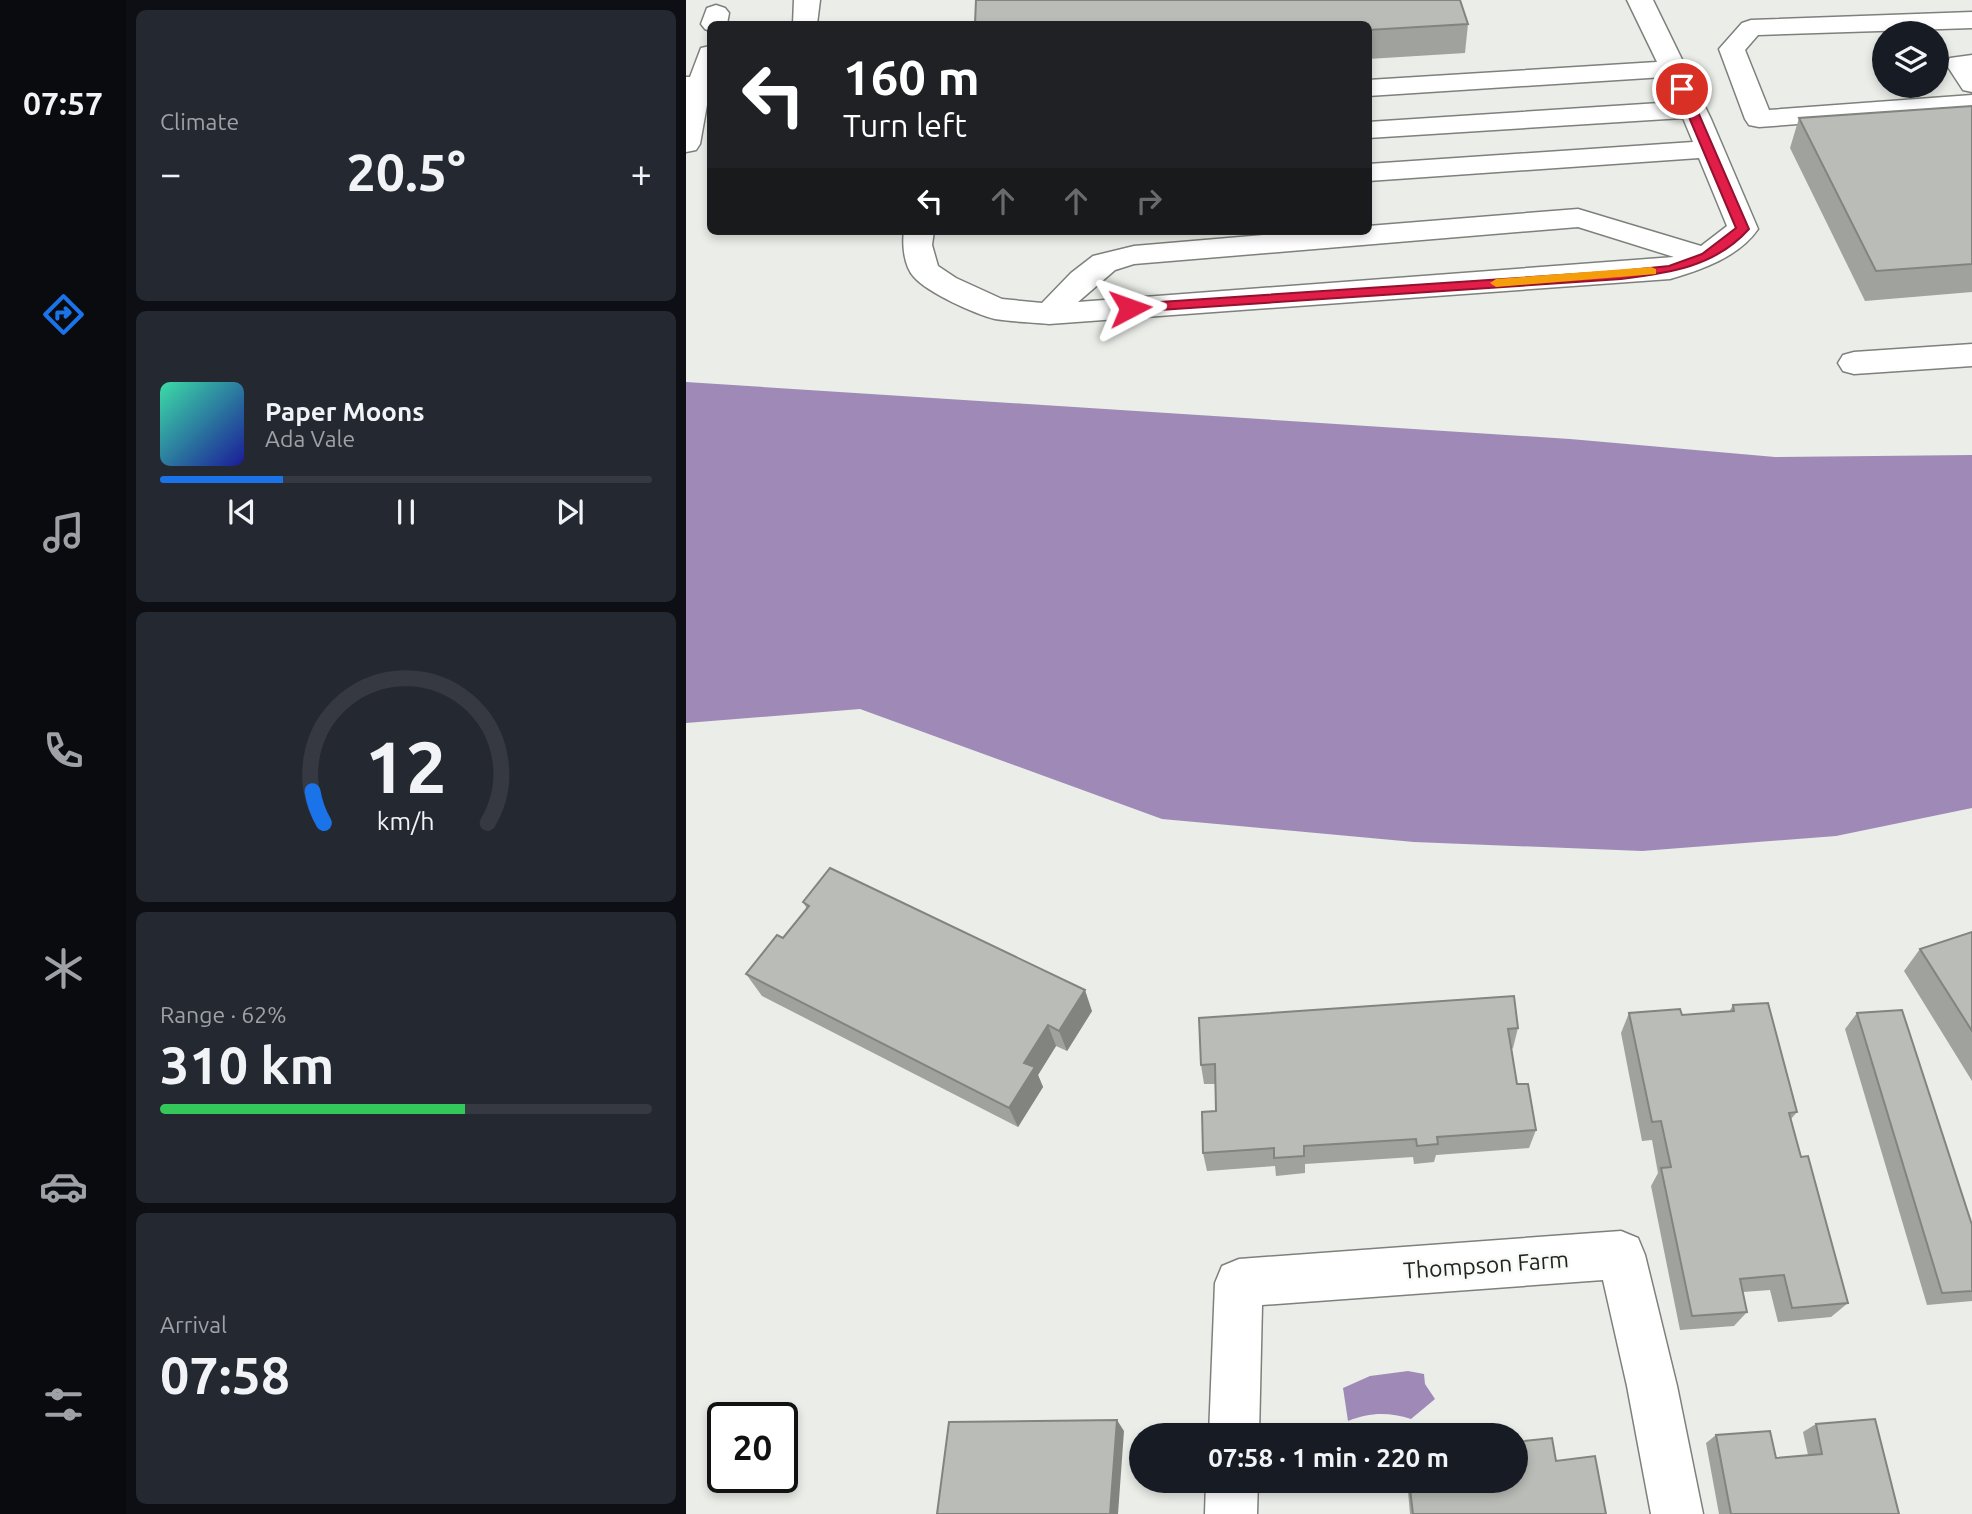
<!DOCTYPE html>
<meta charset="utf-8">
<style>
body{margin:0;font-family:Ubuntu,sans-serif;background:#242831;color:#f1f3f6;height:100vh;display:flex;flex-direction:column;font-size:26px;white-space:nowrap}
*{box-sizing:border-box;margin:0}
p{font-size:23px;color:#9ea1a6}
.icon{flex:none;width:38px;height:38px;fill:none;stroke:currentColor;stroke-width:2;stroke-linecap:round;stroke-linejoin:round}
.map{position:relative;flex:1;overflow:hidden}
.drawer{display:flex;flex-direction:column;gap:10px;padding:10px;background:#0d0f14;width:560px}
.drawer>*{flex:none}
.guide{position:absolute;left:21px;top:21px;width:665px;height:214px;border-radius:10px;box-shadow:0 4px 10px #0003;background:#202124;color:#fff;overflow:hidden}
.fabs{position:absolute;left:1186px;top:21px;display:grid;gap:14px}
.fabs a{display:grid;place-items:center;width:77px;height:77px;border-radius:50%;background:#171b24;box-shadow:0 4px 10px #0003;font-size:35px}
.speed{position:absolute;left:21px;top:1402px;display:flex;gap:14px;font-size:35px;font-weight:700;text-align:center}
.speed>*{display:grid;place-content:center;width:91px;height:91px;border-radius:50%;background:#171b24;box-shadow:0 4px 10px #0003;line-height:1}
.speed .limit{border:4px solid #111;border-radius:10px;background:#fff;color:#111}
.pin{position:absolute;display:grid;place-items:center;width:60px;height:60px;color:#fff;margin:-30px;border:4px solid #fff;border-radius:50%;box-shadow:0 2px 7px #0007}
.me{position:absolute;width:77px;margin:-38px;rotate:86deg;stroke-linejoin:round;filter:drop-shadow(0 0 5px #0008)}
.turn{display:flex;align-items:center;gap:24px;height:147px;padding:0 21px;font-size:32px}
.turn .icon{width:91px;height:91px;stroke-width:2.5}
.turn b{display:block;font-size:49px;line-height:60px}
.lanes{display:flex;align-items:center;height:66px;padding:0 21px;background:#0003;justify-content:center;gap:35px;direction:ltr}
.lanes .off{opacity:.35}
.big{font-size:52px;font-weight:700;line-height:1.1}
.drawer .card{flex:1;display:flex;flex-direction:column;justify-content:center;gap:10px;min-width:0;padding:0 24px;border-radius:10px;background:#242831}
.drawer .dial{align-items:center;gap:0}
.dial svg{height:182px;overflow:visible;fill:none;stroke:#363941;stroke-width:7;stroke-linecap:round;text-anchor:middle}
.dial text{fill:#f1f3f6;stroke:none}
.song{display:flex;align-items:center;gap:21px}
.cover{width:84px;height:84px;border-radius:10px;background:linear-gradient(135deg,hsl(160 70% 55%),hsl(240 70% 35%))}
.played{height:7px;border-radius:4px;background:linear-gradient(90deg,#1a73e8 25%,#363941 25%)}
.keys{display:flex;justify-content:space-around;direction:ltr}
.heat{display:flex;justify-content:space-between;align-items:center;font-size:38px;direction:ltr}
.charge{height:10px;border-radius:5px;background:linear-gradient(90deg,#34c759 62%,#363941 0)}
.trip{position:absolute;left:443px;top:1423px;width:399px;height:70px;border-radius:35px;background:#171b24;box-shadow:0 4px 10px #0003;font-weight:700;line-height:70px;text-align:center}
main{display:flex;flex:1;min-height:0}
.tab-bar{display:flex;flex-direction:column;width:126px;justify-content:space-around;align-items:center;background:#090b0e;color:#9ea1a6}
.tab-bar .icon{width:49px;height:49px}
.tab-bar .on{color:#1a73e8}
.tab-bar b{font-size:32px;color:#f1f3f6}
.map>svg:first-child{display:block}
</style>
<main>
<nav class="tab-bar">
<b>07:57</b>
<svg class="icon on" aria-label="directions" viewBox="0 0 24 24"><path d="M12 3l9 9-9 9-9-9zM9 14v-3h6M13 9l2 2-2 2"/></svg>
<svg class="icon" aria-label="music" viewBox="0 0 24 24"><path d="M9 18V5l10-2v13"/><circle cx="6" cy="18" r="3"/><circle cx="16" cy="16" r="3"/></svg>
<svg class="icon" aria-label="phone" viewBox="0 0 24 24"><path d="M5 4h4l2 5-3 2q2 4 5 5l2-3 5 2v4C11 20 4 13 5 4z"/></svg>
<svg class="icon" aria-label="climate" viewBox="0 0 24 24"><path d="M12 3v18M4 7l16 10M4 17L20 7"/></svg>
<svg class="icon" aria-label="car" viewBox="0 0 24 24"><path d="M5 17H2v-5l4-1 3-4h7l3 4 3 1v5h-3M9 17h6M6 11h13"/><circle cx="7" cy="17" r="2"/><circle cx="17" cy="17" r="2"/></svg>
<svg class="icon" aria-label="filters" viewBox="0 0 24 24"><path d="M4 7h16M4 17h16"/><circle cx="9" cy="7" r="2"/><circle cx="15" cy="17" r="2"/></svg>
</nav>
<section class="drawer">
<div class="card"><p>Climate</p>
<div class="heat"><a>−</a><b class="big">20.5°</b><a>+</a></div>
</div>
<div class="card">
<div class="song"><i class="cover"></i><div><b>Paper Moons</b><p>Ada Vale</p></div></div>
<div class="played"></div>
<div class="keys"><svg class="icon" aria-label="previous" viewBox="0 0 24 24"><path d="M18 5L8 12l10 7zM5 5v14"/></svg><svg class="icon" aria-label="pause" viewBox="0 0 24 24"><path d="M8 5v14M16 5v14"/></svg><svg class="icon" aria-label="next" viewBox="0 0 24 24"><path d="M6 5l10 7-10 7zM19 5v14"/></svg></div>
</div>
<div class="card dial"><svg viewBox="0 0 100 80">
<path d="M14 69A42 42 0 1 1 86 69"/>
<path d="M14 69A42 42 0 0 1 9 55" stroke="#1a73e8"/>
<text x="50" y="56" font-size="32" font-weight="700">12</text>
<text x="50" y="72" font-size="11">km/h</text>
</svg></div>
<div class="card"><p>Range · 62%</p><b class="big">310 km</b><div class="charge"></div></div>
<div class="card"><p>Arrival</p><b class="big">07:58</b></div>
</section>
<div class="map">
<svg width="1286" height="1514" viewBox="0 0 1286 1514">
<rect width="100%" height="100%" fill="#eaede8"/>
<!-- water -->
<path fill="#9f8ab7" d="M 0,382 L 884,439 L 1089,457 L 1286,455 L 1286,808 L 1150,836 L 956,851 L 728,842 L 476,819 L 174,709 L 0,723 Z
M 722,1371 L 738,1374 L 739,1384 L 749,1399 L 725,1419 C 703,1412 684,1412 662,1421 L 657,1388 L 684,1376 Z"/>
<g fill="none" stroke-linecap="round" stroke-linejoin="round">
<!-- minor casing -->
<g stroke="#7d807b" stroke-width="3">
<path id="minor" d="M 108,0 L 134,0 L 131,24 L 107,24 Z
M 941,0 L 967,0 L 1025,119 L 1072,229 C 1053,257 1015,270 984,279 L 363,324 C 345,322 327,322 309,319 C 289,314 242,293 228,277 C 218,266 216,245 218,231 L 248,231 L 246,245 L 252,266 L 270,278 L 316,299 L 356,303 L 385,273 L 407,256 L 448,246 L 625,231 L 682,231 L 682,226 L 892,209 L 1015,246 L 1041,226 L 1013,158 L 682,181 L 682,164 L 1007,142 L 997,118 L 682,138 L 682,122 L 989,102 L 978,77 L 682,96 L 682,80 L 971,62 ZM 892,227 L 988,257 L 392,302 L 429,270 L 448,264 Z
M 30,5 L 39,8 L 43,13 L 41,24 L 24,24 L 24,31 L 19,29 L 15,24 L 21,8 Z
M 1286,12 L 1286,28 L 1072,35 L 1059,50 L 1083,110 L 1286,95 L 1286,111 L 1073,127 L 1063,125 L 1059,119 L 1033,49 L 1056,23 L 1065,20 Z
M 24,46 L 24,88 L 14,144 L 10,150 L 0,152 L 0,77 L 4,77 L 15,48 Z
M 1286,55 L 1286,92 L 1277,90 L 1260,64 L 1264,58 Z
M 1286,344 L 1286,366 L 1168,374 L 1157,371 L 1152,363 L 1157,355 L 1168,352 Z
M 935,1231 L 952,1238 L 959,1255 L 991,1386 L 1017,1514 L 965,1514 L 941,1386 L 917,1280 L 576,1305 L 573,1435 L 523,1435 L 529,1283 L 536,1266 L 553,1259 Z
M 520,1480 L 572,1480 L 571,1514 L 519,1514 Z"/>
</g>
<!-- minor -->
<use href="#minor" fill="#fff" fill-rule="evenodd"/>
</g>
<!-- wall -->
<path fill="#9fa29d" d="M 289,0 L 774,0 L 782,24 L 779,53 L 682,59 L 682,24 L 290,6 Z
M 1286,106 L 1286,292 L 1179,301 L 1104,148 L 1113,118 Z
M 117,902 L 406,1011 L 381,1051 L 370,1046 L 352,1075 L 357,1087 L 332,1127 L 76,996 L 60,974 L 97,938 L 121,909 Z
M 1286,932 L 1286,1081 L 1218,971 L 1234,949 Z
M 1047,1005 L 1111,1112 L 1105,1119 L 1115,1157 L 1162,1303 L 1145,1317 L 1092,1322 L 1084,1290 L 1057,1292 L 1061,1312 L 1048,1326 L 994,1330 L 965,1186 L 972,1173 L 966,1140 L 956,1141 L 935,1033 L 943,1013 L 996,1015 L 1043,1012 Z
M 1171,1013 L 1286,1225 L 1286,1301 L 1241,1305 L 1159,1029 Z
M 832,1028 L 827,1048 L 826,1049 L 831,1084 L 850,1130 L 843,1148 L 750,1155 L 748,1162 L 728,1164 L 727,1157 L 619,1164 L 619,1173 L 590,1176 L 589,1166 L 521,1171 L 517,1153 L 530,1111 L 529,1084 L 518,1084 L 515,1065 Z
M 1130,1424 L 1213,1514 L 1033,1514 L 1020,1443 L 1030,1435 L 1090,1458 L 1122,1455 L 1117,1432 Z
M 870,1461 L 920,1514 L 724,1514 L 721,1480 L 830,1480 Z"/>
<!-- shaded-wall -->
<path fill="#828480" d="M 399,990 L 406,1011 L 381,1051 L 373,1031 Z
M 362,1025 L 370,1046 L 352,1075 L 357,1087 L 332,1127 L 323,1108 L 338,1063 Z
M 431,1420 L 438,1431 L 432,1514 L 424,1514 Z"/>
<!-- building -->
<path fill="#b9bcb7" stroke="#828480" stroke-width="2" d="M 290,0 L 774,0 L 782,24 L 682,30 L 682,24 L 289,24 Z
M 1286,106 L 1286,264 L 1190,271 L 1113,118 Z
M 144,868 L 399,990 L 373,1031 L 362,1025 L 338,1063 L 349,1067 L 323,1108 L 60,974 L 91,935 L 97,938 L 123,906 L 117,902 Z
M 1286,932 L 1286,1031 L 1234,949 Z
M 828,996 L 832,1028 L 822,1029 L 831,1084 L 842,1084 L 850,1130 L 751,1137 L 752,1144 L 731,1146 L 730,1139 L 618,1146 L 618,1156 L 588,1158 L 588,1148 L 517,1153 L 516,1112 L 530,1111 L 529,1064 L 515,1065 L 513,1018 Z
M 1082,1003 L 1111,1112 L 1103,1113 L 1115,1157 L 1122,1156 L 1162,1303 L 1106,1308 L 1098,1275 L 1054,1279 L 1061,1312 L 1006,1316 L 975,1168 L 985,1167 L 975,1121 L 966,1122 L 943,1013 L 994,1009 L 996,1015 L 1048,1011 L 1047,1005 Z
M 1216,1010 L 1286,1225 L 1286,1291 L 1256,1293 L 1171,1013 Z
M 1189,1419 L 1213,1514 L 1045,1514 L 1030,1435 L 1084,1431 L 1090,1458 L 1136,1454 L 1130,1424 Z
M 431,1420 L 424,1514 L 251,1514 L 263,1422 Z
M 866,1438 L 870,1461 L 909,1456 L 920,1514 L 727,1514 L 723,1480 L 830,1480 L 830,1442 Z"/>
<!-- route -->
<path fill="#e11d48" stroke="#92132f" stroke-width="2" d="M 996,86 L 1002,89 L 1063,229 C 1029,267 983,273 935,279 L 444,312 L 438,308 L 444,304 L 935,271 L 983,266 L 1016,254 L 1050,228 L 991,89 Z"/>
<!-- slow -->
<path fill="#f59e0b" d="M 965,267 L 970,269 L 970,274 L 810,287 L 804,283 L 810,279 Z"/>
<g text-anchor="middle" stroke-width="5" stroke-linejoin="round" paint-order="stroke">
<!-- near-street labels -->
<g font-size="23" fill="#232422" stroke="#f7faf5">
<text transform="translate(800 1265) rotate(-4)" y="8">Thompson Farm</text>
</g>
</g>
</svg>
<div class="fabs">
<a><svg class="icon" aria-label="layers" viewBox="0 0 24 24"><path d="M12 4l9 5-9 5-9-5zM3 14l9 5 9-5"/></svg></a>
</div>
<div class="speed"><div class="limit">20</div></div>
<div class="pin" style="left:996px;top:89px;background:#d93025"><svg class="icon" aria-label="arrive" viewBox="0 0 24 24"><path d="M6 21V4h12l-3 4 3 4H6"/></svg></div>
<svg class="me" style="left:444px;top:308px" viewBox="-20 -20 40 40"><path d="M0-17L14 15 0 8-14 15z" fill="#e11d48" stroke="#fff" stroke-width="4"/></svg>
<div class="trip">07:58 · 1 min · 220 m</div>
<div class="guide">
<div class="turn"><svg class="icon" aria-label="left" viewBox="0 0 24 24"><path d="M17 20v-9H6M10 6l-5 5 5 5"/></svg><div><b>160 m</b>Turn left</div></div>
<div class="lanes"><svg class="icon" aria-label="left" viewBox="0 0 24 24"><path d="M17 20v-9H6M10 6l-5 5 5 5"/></svg><svg class="icon off" aria-label="ahead" viewBox="0 0 24 24"><path d="M12 20V5M6 11l6-6 6 6"/></svg><svg class="icon off" aria-label="ahead" viewBox="0 0 24 24"><path d="M12 20V5M6 11l6-6 6 6"/></svg><svg class="icon off" aria-label="right" viewBox="0 0 24 24"><path d="M7 20v-9h11M14 6l5 5-5 5"/></svg></div>
</div>
</div>
</main>
